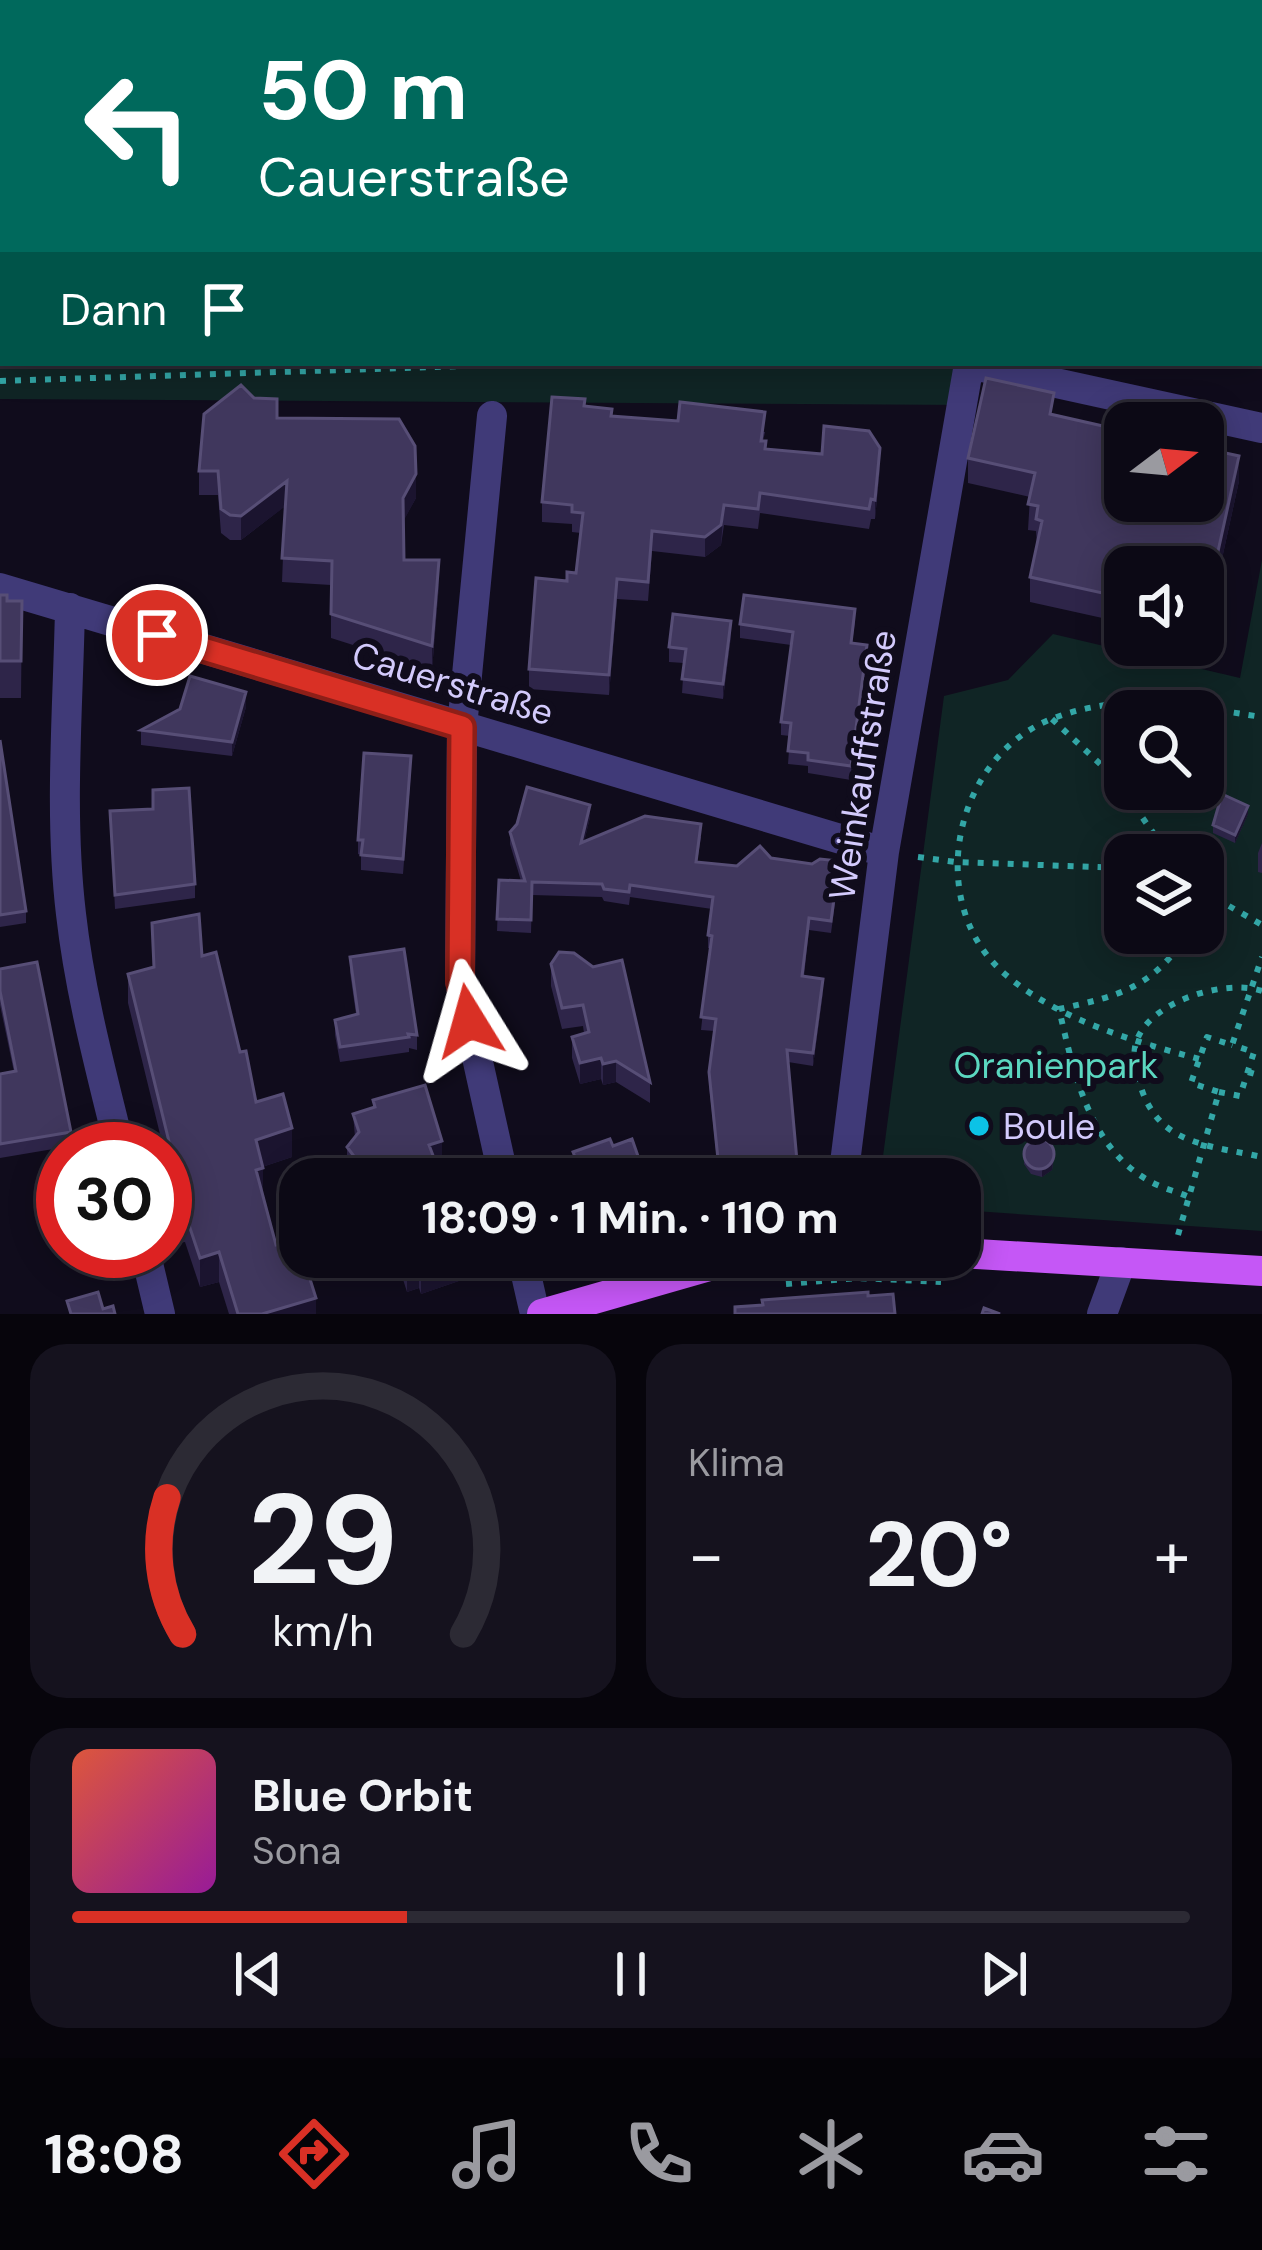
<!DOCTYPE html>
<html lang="de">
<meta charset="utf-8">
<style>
body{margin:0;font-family:"DM Sans",sans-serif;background:#15121e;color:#f1f3f6;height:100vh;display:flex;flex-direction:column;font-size:45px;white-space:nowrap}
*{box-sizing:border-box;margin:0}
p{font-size:39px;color:#9a9aa0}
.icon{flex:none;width:66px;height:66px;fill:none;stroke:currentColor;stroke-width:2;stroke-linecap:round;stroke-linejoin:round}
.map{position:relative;height:1314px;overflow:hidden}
.drawer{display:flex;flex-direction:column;gap:30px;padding:30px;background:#07050c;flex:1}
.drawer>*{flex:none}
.top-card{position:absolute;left:0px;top:0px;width:1263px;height:366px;box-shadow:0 6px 30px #0003,0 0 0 3px #2c2a34;background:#00695c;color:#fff;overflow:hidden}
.needle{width:78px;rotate:74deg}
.buttons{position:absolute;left:1104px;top:402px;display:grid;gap:24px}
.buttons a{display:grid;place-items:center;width:120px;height:120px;border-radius:24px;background:#0c0915;box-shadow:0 6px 30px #0003,0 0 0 3px #2c2a34;font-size:60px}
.speed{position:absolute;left:36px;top:1122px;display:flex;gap:24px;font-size:60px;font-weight:700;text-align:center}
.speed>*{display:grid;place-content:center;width:156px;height:156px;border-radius:50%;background:#0c0915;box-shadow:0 6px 30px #0003,0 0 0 3px #2c2a34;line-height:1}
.speed .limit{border:18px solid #d22;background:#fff;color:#111}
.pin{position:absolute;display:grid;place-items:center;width:102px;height:102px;color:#fff;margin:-51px;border:6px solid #fff;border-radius:50%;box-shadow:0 3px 12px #0007}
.me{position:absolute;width:132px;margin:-66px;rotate:352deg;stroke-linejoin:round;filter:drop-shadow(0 0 9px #0008)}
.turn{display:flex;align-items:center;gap:42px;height:252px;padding:0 60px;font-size:54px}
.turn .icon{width:156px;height:156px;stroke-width:2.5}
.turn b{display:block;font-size:84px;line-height:102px}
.then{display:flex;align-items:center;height:114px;padding:0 60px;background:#0003;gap:24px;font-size:45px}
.big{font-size:90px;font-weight:700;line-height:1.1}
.drawer .widget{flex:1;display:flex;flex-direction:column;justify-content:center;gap:18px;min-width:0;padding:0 42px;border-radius:36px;background:#15121e}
.drawer .dial{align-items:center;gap:0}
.dial svg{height:312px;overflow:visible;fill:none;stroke:#2c2a34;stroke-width:7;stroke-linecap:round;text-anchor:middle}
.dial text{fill:#f1f3f6;stroke:none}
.song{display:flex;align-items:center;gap:36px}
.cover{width:144px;height:144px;border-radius:18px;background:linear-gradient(135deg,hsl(10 70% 55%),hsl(300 70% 35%))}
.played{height:12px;border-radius:6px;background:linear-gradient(90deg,#d93025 30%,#2c2a34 30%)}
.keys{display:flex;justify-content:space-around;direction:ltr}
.heat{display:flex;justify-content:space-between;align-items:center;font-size:66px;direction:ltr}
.drawer .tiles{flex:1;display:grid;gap:30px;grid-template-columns:1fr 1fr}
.widget:last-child{grid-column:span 2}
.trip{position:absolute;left:279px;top:1158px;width:702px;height:120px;border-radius:36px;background:#0c0915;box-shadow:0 6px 30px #0003,0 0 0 3px #2c2a34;font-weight:700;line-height:120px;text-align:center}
.tabs{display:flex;height:192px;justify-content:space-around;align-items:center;background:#050408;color:#9a9aa0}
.tabs .icon{width:84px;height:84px}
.tabs .selected{color:#d93025}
.tabs b{font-size:54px;color:#f1f3f6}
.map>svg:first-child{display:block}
</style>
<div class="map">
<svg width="1262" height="1314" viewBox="0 0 1262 1314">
<rect width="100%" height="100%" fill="#100c1c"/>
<!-- green -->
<path fill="#102525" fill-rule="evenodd" d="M 0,151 L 3,363 L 975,363 L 967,405 L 0,399 Z
M 1262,560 L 1262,1231 L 960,1210 L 960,1179 L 880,1179 L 944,696 L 1008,680 L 1053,634 L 1240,678 ZM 1125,711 L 1203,711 L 1203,789 L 1125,789 ZM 1125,855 L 1203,855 L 1203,933 L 1125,933 Z"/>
<!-- water -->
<path fill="#0b1836" d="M 0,0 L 1262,0 L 1262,251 L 1260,3 L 3,3 L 3,151 Z"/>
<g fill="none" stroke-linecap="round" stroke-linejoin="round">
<!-- path -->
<path stroke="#33a7a7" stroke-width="6" stroke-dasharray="6 9" stroke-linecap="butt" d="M 0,209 L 3,209
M 0,381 L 497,365 L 936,364
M 1052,719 L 1112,775 L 1169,855
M 918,857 L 956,862 L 1125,868
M 1203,891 L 1262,925
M 1188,933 C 1153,988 1119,996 1059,1009 C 1073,1069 1088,1145 1146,1179 C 1158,1187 1175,1191 1189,1197
M 1262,991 C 1224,978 1143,1003 1135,1047 C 1133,1059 1137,1073 1140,1084 C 1146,1106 1159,1125 1179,1135 C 1204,1148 1236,1151 1262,1157
M 1199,1059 C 1133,1041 1059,1020 1006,975 C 923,905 952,756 1054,718 C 1127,691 1188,706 1262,717
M 1248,1072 L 1262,1076
M 1219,1092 L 1240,1096 L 1254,1052 L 1232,1045
M 1178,1235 L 1219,1092 L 1191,1083 L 1207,1037 L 1232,1045 L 1262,957
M 786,1284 L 858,1278 L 941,1282"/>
<!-- minor -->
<path stroke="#403a78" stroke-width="30" d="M 492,416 L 462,727 L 460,981 L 504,1179
M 0,588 L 884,852
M 70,608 C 68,709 59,813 71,914 C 80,994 101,1071 120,1149
M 843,1179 L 884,852 L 969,364 L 1262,428
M 145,1251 L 160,1314
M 522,1257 L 535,1314
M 1102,1314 L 1121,1262"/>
<!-- primary -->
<path stroke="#c557f6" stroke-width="30" d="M 960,1253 L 1262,1271
M 542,1314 L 709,1266 L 765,1257"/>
</g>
<!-- wall -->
<path fill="#2e2549" d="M 585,406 L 612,416 L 765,432 L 763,441 L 766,450 L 880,467 L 875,519 L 871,519 L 869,529 L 760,513 L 758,529 L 724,525 L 721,545 L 705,557 L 652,551 L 648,601 L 617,599 L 609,695 L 529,689 L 529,669 L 567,581 L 576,573 L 581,533 L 572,532 L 572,524 L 542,522 L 542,502 Z
M 1054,415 L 1239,481 L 1204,641 L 1203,567 L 1125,567 L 1125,623 L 1030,602 L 1030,577 L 1037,545 L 1036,531 L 1028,530 L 1030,497 L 968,483 L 968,458 Z
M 277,418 L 416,498 L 403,521 L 404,560 L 439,584 L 432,670 L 331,638 L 331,585 L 282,582 L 285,506 L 241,540 L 230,540 L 221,533 L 218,495 L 199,495 L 199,471 Z
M 0,595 L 7,601 L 22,601 L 21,698 L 0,698 Z
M 855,622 L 852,643 L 867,658 L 851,780 L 808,773 L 808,766 L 788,764 L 790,736 L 781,735 L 781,722 L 791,645 L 740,638 L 740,624 Z
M 731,636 L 723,699 L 682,693 L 684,663 L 669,662 L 669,647 Z
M 246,707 L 232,756 L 141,745 L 141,730 Z
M 0,740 L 26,911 L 26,923 L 0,927 Z
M 411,771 L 403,874 L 361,870 L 361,855 L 358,854 L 358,840 Z
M 110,811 L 195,884 L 195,898 L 115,909 Z
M 1248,814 L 1235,843 L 1213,833 L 1213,825 Z
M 590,817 L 584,842 L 701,837 L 697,862 L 737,866 L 771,858 L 839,874 L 831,933 L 809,930 L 804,976 L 823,992 L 813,1066 L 788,1062 L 797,1174 L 781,1175 L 777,1179 L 719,1179 L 709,1085 L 714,1031 L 701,1030 L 710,948 L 708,948 L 708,935 L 712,909 L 630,897 L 629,905 L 604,901 L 602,897 L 532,895 L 531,933 L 497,931 L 499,880 L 521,881 L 510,844 L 510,832 Z
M 1262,843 L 1262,873 L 1258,872 L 1258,853 Z
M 152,923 L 202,956 L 240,1052 L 256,1102 L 292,1157 L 262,1167 L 263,1195 L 276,1245 L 316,1314 L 229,1314 L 219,1282 L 200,1287 L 185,1242 L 174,1244 L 166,1216 L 166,1187 L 169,1186 L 169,1171 L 128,1003 L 128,974 L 153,968 Z
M 350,957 L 417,1035 L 417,1050 L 409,1048 L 409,1052 L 340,1062 L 335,1035 L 335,1020 L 356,1014 L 350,972 Z
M 551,964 L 650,1082 L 650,1103 L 616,1082 L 603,1085 L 601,1079 L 580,1084 L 572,1058 L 572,1037 L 584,1033 L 583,1026 L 562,1029 L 551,986 Z
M 0,969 L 71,1132 L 71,1146 L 0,1158 L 0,1074 L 14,1072 L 0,1005 Z
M 373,1100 L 442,1158 L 435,1161 L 442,1179 L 358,1179 L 347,1164 L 347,1147 L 355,1137 L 353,1114 L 373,1108 Z
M 1024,1157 L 1054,1158 L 1052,1170 L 1042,1177 L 1031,1174 L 1024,1164 Z
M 396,1257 L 482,1257 L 482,1273 L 421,1294 L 419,1288 L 407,1292 Z"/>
<!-- shaded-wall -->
<path fill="#1b142f" d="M 880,448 L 880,467 L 875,519 L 875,500 Z
M 1239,456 L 1239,481 L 1204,641 L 1204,615 Z
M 416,474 L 416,498 L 403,522 L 403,498 Z
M 287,481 L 287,505 L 241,540 L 241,516 Z
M 724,505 L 721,545 L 705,557 L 705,537 Z
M 439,560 L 439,584 L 432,670 L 432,646 Z
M 617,579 L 617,599 L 609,695 L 609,675 Z
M 731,621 L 731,636 L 723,699 L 723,684 Z
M 867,645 L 867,658 L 851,780 L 851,766 Z
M 246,692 L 246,707 L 232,756 L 232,742 Z
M 590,805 L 590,817 L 581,856 L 581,843 Z
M 1248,806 L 1248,814 L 1235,843 L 1235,835 Z
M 823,979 L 823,992 L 813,1066 L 813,1053 Z
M 601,1058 L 601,1079 L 580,1084 L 580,1063 Z
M 616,1061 L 616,1082 L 603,1085 L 603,1064 Z
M 292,1128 L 292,1157 L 256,1169 L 256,1140 Z
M 442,1141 L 442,1158 L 429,1162 L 429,1145 Z
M 1054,1151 L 1052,1170 L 1042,1177 L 1042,1169 Z
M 781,1163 L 781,1175 L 777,1179 L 763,1179 Z
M 263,1168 L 263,1198 L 256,1170 Z
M 219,1252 L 219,1282 L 200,1287 L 200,1258 Z
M 479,1257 L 482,1257 L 482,1273 L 421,1294 L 421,1276 Z
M 419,1271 L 419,1288 L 407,1292 L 407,1275 Z
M 316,1298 L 316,1314 L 262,1314 Z"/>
<!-- building -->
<path fill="#40375d" stroke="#574e76" stroke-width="3" d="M 1260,256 L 1262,257 L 1260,295 Z
M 986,378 L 1054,393 L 1050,414 L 1125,431 L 1125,501 L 1203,501 L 1203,448 L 1239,456 L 1204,615 L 1203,567 L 1125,567 L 1125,598 L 1030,577 L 1042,521 L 1036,519 L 1038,506 L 1028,504 L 1035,473 L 968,458 Z
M 241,385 L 254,398 L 277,399 L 277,418 L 399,419 L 415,446 L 416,474 L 403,498 L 404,560 L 439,560 L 432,646 L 331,614 L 332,561 L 282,558 L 287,481 L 241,516 L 230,515 L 221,509 L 218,471 L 199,471 L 204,414 Z
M 552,397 L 585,399 L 584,406 L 612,409 L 611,416 L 678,421 L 680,402 L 765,412 L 761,441 L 766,441 L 765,449 L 822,454 L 824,426 L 869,431 L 880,448 L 875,500 L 871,499 L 869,509 L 760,493 L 758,509 L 724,505 L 721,525 L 705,537 L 652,531 L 648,582 L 617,579 L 609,675 L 529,669 L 536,578 L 567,581 L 567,572 L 576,573 L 583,513 L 572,512 L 572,505 L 542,502 Z
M 0,595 L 7,595 L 7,601 L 22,601 L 21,661 L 0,661 Z
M 744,595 L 855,609 L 851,643 L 867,645 L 851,766 L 808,760 L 808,753 L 788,751 L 791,723 L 781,722 L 793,632 L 740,624 Z
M 673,614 L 731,621 L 723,684 L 682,679 L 686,649 L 669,647 Z
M 190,676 L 246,692 L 232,742 L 141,730 L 180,709 Z
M 0,740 L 26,911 L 0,915 Z
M 364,753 L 411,756 L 403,859 L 361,855 L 363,840 L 358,840 Z
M 527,787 L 590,805 L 581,843 L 645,816 L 701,824 L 696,862 L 737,866 L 760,846 L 771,858 L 812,864 L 820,859 L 839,861 L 831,921 L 809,918 L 802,976 L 823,979 L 813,1053 L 787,1050 L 797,1161 L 781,1163 L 763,1179 L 751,1179 L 737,1167 L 719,1169 L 709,1072 L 716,1019 L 701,1017 L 712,936 L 708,935 L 713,897 L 630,885 L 629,892 L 604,889 L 602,884 L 532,882 L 531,920 L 497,919 L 499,880 L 525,881 L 510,832 L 517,824 Z
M 189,788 L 195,884 L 115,895 L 110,811 L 153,809 L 153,790 Z
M 1222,794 L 1248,806 L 1235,835 L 1213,825 Z
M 199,914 L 202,956 L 216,952 L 240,1052 L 246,1051 L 256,1102 L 283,1094 L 292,1128 L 256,1140 L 263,1168 L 256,1170 L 276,1245 L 298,1239 L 300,1257 L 303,1257 L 316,1298 L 262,1314 L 238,1314 L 219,1252 L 200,1258 L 185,1213 L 174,1215 L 166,1187 L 175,1185 L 169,1159 L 173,1158 L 128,974 L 154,967 L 152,923 Z
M 404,949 L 417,1035 L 408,1034 L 409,1037 L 340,1047 L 335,1020 L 358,1014 L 350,957 Z
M 559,952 L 574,953 L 593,967 L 622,960 L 650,1082 L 616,1061 L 603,1064 L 601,1058 L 580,1063 L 572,1037 L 589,1032 L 583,1005 L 562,1008 L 551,964 Z
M 37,962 L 71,1132 L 0,1144 L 0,1074 L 16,1071 L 0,991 L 0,969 Z
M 425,1085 L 442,1141 L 429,1145 L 442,1179 L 371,1179 L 347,1147 L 359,1132 L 353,1114 L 375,1107 L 373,1100 Z
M 610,1139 L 613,1146 L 632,1139 L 646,1179 L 561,1179 L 555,1164 L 575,1157 L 573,1152 Z
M1024 1154a15 15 0 1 1 30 0a15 15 0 1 1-30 0Z
M 402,1257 L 479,1257 L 421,1276 L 419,1271 L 407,1275 Z
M 98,1292 L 103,1309 L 113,1306 L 115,1314 L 71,1314 L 67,1301 Z
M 868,1292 L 868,1296 L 893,1294 L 895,1314 L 735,1314 L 735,1307 L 763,1305 L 762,1300 Z
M 984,1308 L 1000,1314 L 982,1314 Z"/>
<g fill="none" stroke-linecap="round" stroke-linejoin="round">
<!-- route casing -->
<g stroke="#8d1f18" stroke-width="30">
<path id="route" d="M 157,635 L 462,727 L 460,982 L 469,1021"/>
</g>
<!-- route -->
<use href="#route" stroke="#d93025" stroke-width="21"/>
</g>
<!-- markers -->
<circle fill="#0cc2e6" stroke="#100c1c" stroke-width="4.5" cx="979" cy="1126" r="12"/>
<g text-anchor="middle" stroke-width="12" stroke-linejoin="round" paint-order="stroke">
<!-- street labels -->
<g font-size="36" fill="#d3cafc" stroke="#100c1c">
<text transform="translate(453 683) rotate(17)" y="13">Cauerstraße</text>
<text transform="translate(862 765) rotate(-81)" y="13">Weinkauffstraße</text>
</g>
<!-- park labels -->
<g font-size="36" fill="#5bd7c0" stroke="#100c1c">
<text x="1056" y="1078">Oranienpark</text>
</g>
<!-- poi labels -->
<g font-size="36" fill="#d3cafc" stroke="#100c1c" text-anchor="start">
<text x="1003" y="1139">Boule</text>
</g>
</g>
</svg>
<div class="buttons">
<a><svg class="needle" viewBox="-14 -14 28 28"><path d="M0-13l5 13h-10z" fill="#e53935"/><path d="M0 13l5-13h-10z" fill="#9a9aa0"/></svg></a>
<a><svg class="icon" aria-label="sound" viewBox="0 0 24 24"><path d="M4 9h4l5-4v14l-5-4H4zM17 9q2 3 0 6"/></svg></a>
<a><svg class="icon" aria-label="search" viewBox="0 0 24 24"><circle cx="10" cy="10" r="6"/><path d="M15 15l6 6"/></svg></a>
<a><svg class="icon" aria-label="layers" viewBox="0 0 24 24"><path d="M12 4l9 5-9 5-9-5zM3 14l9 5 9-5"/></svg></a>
</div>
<div class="speed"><div class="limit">30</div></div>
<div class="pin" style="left:157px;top:635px;background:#d93025"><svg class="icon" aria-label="arrive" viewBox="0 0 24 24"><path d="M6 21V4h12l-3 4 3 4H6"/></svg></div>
<svg class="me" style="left:469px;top:1021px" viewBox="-20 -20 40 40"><path d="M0-17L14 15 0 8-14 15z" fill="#d93025" stroke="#fff" stroke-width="4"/></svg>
<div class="trip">18:09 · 1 Min. · 110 m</div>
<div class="top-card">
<div class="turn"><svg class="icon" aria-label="left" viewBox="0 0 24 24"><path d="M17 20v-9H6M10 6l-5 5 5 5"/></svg><div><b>50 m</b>Cauerstraße</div></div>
<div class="then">Dann<svg class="icon" aria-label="arrive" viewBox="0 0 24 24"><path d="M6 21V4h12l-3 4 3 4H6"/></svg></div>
</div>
</div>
<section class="drawer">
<div class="tiles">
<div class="widget dial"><svg viewBox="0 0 100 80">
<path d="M14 69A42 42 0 1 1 86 69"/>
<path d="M14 69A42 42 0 0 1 10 34" stroke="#d93025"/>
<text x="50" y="56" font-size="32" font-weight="700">29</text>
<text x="50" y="72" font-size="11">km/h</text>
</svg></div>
<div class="widget"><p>Klima</p>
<div class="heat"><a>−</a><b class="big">20°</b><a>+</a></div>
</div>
<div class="widget">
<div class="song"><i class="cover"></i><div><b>Blue Orbit</b><p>Sona</p></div></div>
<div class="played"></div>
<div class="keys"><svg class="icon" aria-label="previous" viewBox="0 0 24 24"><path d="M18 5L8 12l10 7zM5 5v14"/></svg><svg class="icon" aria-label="pause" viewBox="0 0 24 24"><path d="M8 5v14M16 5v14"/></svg><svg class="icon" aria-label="next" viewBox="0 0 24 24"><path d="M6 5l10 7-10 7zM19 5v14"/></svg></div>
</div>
</div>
</section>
<nav class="tabs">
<b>18:08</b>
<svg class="icon selected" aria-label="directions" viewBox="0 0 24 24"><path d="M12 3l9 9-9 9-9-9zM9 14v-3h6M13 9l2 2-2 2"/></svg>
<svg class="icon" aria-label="music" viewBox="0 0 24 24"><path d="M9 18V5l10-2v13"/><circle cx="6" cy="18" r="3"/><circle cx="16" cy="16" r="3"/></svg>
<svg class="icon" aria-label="phone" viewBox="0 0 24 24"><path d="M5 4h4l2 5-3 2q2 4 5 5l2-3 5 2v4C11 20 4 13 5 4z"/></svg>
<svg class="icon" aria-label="climate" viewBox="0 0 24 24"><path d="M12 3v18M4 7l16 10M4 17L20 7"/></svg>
<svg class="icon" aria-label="car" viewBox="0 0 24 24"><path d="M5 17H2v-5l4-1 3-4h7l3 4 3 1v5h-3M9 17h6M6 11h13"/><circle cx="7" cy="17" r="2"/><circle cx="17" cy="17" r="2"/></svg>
<svg class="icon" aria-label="filters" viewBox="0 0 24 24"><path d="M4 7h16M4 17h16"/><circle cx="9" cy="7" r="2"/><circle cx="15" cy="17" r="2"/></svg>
</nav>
